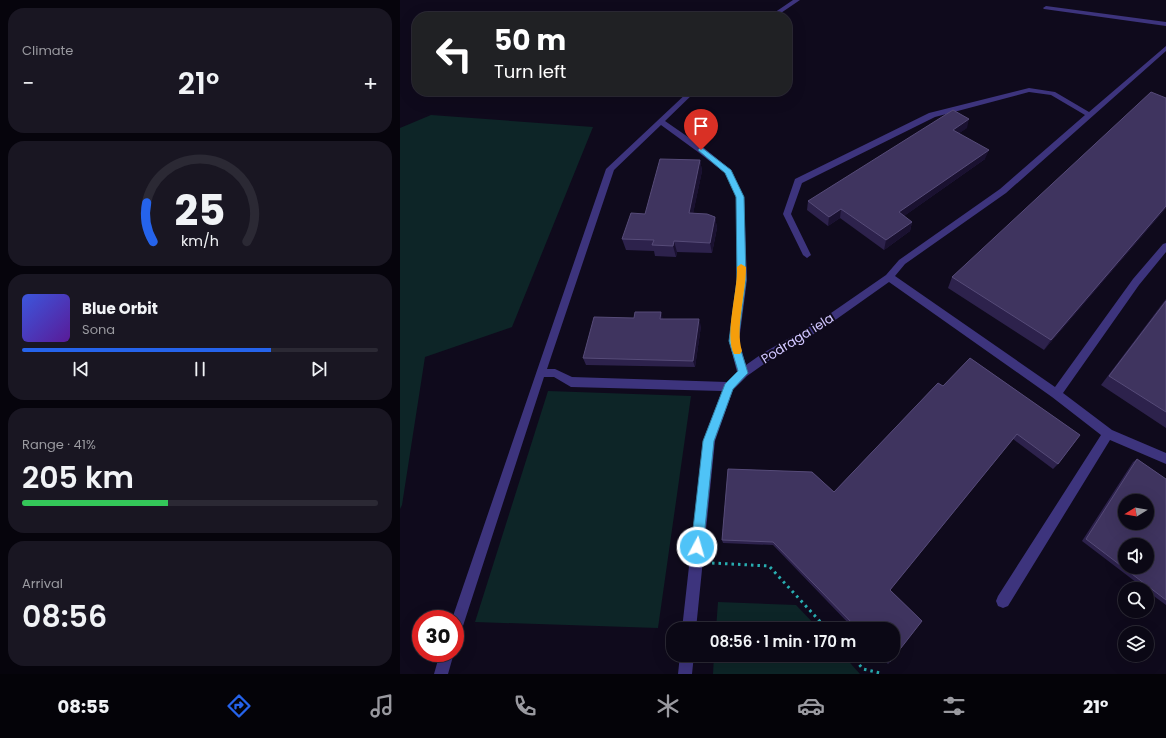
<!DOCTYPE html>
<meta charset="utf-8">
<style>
body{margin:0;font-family:Poppins,sans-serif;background:#191622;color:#f1f3f6;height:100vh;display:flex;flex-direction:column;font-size:15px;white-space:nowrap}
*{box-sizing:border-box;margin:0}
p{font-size:13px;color:#9a9aa0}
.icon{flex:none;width:22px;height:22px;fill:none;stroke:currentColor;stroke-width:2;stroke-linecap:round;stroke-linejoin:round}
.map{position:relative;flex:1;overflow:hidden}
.drawer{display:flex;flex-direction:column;gap:8px;padding:8px;background:#06040c;width:400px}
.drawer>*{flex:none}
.banner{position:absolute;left:12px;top:12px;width:380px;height:84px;border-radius:16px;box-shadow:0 4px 16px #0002,0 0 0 1px #2b2934;background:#202124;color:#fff;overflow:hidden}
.needle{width:26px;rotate:259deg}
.tools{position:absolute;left:718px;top:494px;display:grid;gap:8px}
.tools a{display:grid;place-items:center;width:36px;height:36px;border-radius:50%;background:#0b0815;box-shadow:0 4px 16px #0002,0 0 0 1px #2b2934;font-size:20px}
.speed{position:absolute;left:12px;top:610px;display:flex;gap:8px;font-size:20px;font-weight:700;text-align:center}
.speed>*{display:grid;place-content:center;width:52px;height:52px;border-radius:50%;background:#0b0815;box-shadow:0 4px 16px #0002,0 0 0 1px #2b2934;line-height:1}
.speed .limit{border:6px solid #d22;background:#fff;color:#111}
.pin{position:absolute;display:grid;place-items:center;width:34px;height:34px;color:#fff;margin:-41px -17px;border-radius:50% 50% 50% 0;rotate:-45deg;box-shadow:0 0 4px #0007}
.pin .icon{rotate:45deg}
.me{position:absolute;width:44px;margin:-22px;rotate:6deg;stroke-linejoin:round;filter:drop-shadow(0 0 3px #0008)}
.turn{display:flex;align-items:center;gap:14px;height:84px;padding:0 16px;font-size:18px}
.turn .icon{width:52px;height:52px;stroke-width:2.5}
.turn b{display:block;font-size:28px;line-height:34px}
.big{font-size:30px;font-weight:600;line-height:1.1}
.drawer .widget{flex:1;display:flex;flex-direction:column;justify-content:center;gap:6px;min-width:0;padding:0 14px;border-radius:16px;background:#191622}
.drawer .dial{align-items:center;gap:0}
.dial svg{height:104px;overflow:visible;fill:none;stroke:#2b2934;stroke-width:7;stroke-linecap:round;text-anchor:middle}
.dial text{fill:#f1f3f6;stroke:none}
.song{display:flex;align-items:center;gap:12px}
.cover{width:48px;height:48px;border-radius:6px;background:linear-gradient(135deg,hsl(230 70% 55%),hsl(270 70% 35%))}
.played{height:4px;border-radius:2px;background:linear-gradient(90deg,#2563eb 70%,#2b2934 70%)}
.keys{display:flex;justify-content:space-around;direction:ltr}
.heat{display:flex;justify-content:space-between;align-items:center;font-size:22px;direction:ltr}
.charge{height:6px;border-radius:3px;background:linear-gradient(90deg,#34c759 41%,#2b2934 0)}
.trip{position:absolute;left:266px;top:622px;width:234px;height:40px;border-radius:16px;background:#0b0815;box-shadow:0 4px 16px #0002,0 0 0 1px #2b2934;font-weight:600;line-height:40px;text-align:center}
.tabs{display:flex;height:64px;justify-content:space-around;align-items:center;background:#040308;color:#9a9aa0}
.tabs .icon{width:28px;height:28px}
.tabs .on{color:#2563eb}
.tabs b{font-size:18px;color:#f1f3f6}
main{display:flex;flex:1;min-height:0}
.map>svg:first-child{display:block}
</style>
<main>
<section class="drawer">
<div class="widget"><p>Climate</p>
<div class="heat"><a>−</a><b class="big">21°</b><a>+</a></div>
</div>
<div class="widget dial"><svg viewBox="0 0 100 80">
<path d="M14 69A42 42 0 1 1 86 69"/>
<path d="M14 69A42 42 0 0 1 9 39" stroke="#2563eb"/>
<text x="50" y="56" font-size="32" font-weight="700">25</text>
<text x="50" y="72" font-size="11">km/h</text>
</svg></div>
<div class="widget">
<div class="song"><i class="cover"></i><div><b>Blue Orbit</b><p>Sona</p></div></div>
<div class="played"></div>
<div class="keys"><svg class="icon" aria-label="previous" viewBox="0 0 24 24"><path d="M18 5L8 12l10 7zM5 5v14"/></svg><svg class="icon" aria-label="pause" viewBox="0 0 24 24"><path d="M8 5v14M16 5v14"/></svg><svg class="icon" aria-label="next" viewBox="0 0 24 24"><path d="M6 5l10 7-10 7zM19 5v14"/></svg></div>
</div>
<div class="widget"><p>Range · 41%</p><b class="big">205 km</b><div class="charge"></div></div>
<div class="widget"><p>Arrival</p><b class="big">08:56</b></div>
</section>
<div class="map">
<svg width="766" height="674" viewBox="0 0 766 674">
<rect width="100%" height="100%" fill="#0f0a1c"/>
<!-- green -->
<path fill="#0d2527" d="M 31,115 L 193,127 L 112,327 L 25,357 L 2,505 L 0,509 L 0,128 Z
M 148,391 L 291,396 L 258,628 L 75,622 Z
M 318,602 L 396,605 L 419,629 L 316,629 Z
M 314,655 L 443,655 L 460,674 L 313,674 Z"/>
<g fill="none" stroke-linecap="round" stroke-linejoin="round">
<!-- path -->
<path stroke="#28aeb1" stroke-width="3" stroke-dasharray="2.5 4" stroke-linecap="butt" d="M 312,563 L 369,566 L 427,629
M 451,655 L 463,669 L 480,673"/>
<!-- minor -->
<path fill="#3d347d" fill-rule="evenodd" d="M 393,0 L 400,0 L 375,17 L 368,17 Z
M 646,6 L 766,22 L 766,26 L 644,9 L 643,8 Z
M 766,46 L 766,51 L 606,193 L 505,264 L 495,276 L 655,387 L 733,279 L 763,244 L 766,243 L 766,252 L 739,285 L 663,393 L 712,430 L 766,453 L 766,464 L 710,440 L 608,606 L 603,608 L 598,606 L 596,601 L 598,596 L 701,435 L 652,397 L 489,282 L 424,328 L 371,359 L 347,376 L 333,390 L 315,441 L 296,629 L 282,629 L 303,441 L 322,391 L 171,387 L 154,377 L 144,377 L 62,629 L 60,634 L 55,636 L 55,619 L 52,619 L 206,169 L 289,91 L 296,91 L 265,121 L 304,148 L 331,170 L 344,197 L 347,280 L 339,341 L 346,365 L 363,353 L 418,322 L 486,275 L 499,260 L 600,189 L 685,115 L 651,95 L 629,92 L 535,117 L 402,183 L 391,214 L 411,255 L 407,258 L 403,255 L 383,214 L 395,179 L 529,113 L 629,88 L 655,92 L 689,112 ZM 261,125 L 298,152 L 325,173 L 336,197 L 337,280 L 329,341 L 337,372 L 327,382 L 172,377 L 155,369 L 147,369 L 214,170 Z
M 40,653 L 54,653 L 48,674 L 34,674 Z
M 280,655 L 294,655 L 292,674 L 278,674 Z"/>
</g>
<!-- wall -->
<path fill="#2d224c" d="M 766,98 L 766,208 L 644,350 L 548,288 L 552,277 Z
M 567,128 L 559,133 L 585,159 L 504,216 L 512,222 L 510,231 L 484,250 L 440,218 L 428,226 L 407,210 L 408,201 Z
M 300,160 L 302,171 L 293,213 L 315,217 L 317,228 L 312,253 L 277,252 L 276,257 L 255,256 L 254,251 L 226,250 L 222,239 Z
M 766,299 L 766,428 L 701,385 Z
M 263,319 L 301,326 L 295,367 L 186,365 L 183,358 Z
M 570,358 L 680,435 L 658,464 L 653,469 L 613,439 L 490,590 L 522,621 L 490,662 L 488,664 L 479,655 L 493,655 L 493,629 L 454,629 L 373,545 L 323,543 L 322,540 L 328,469 L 412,472 L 434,492 L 538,383 L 543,386 Z
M 737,459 L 766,479 L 766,605 L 747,591 L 747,589 L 745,589 L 682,541 L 733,462 Z"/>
<!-- shaded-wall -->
<path fill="#1a1130" d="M 569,119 L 567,128 L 550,139 L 553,130 Z
M 589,150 L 585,159 L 497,221 L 499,212 Z
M 300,160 L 302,171 L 291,224 L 289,213 Z
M 766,206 L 766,208 L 644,350 L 651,340 Z
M 441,209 L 440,218 L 428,226 L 429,217 Z
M 315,217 L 317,228 L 312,253 L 310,243 Z
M 512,222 L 510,231 L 484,250 L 486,240 Z
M 274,241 L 277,252 L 276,257 L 273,246 Z
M 261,312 L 263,319 L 260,319 Z
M 299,319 L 301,326 L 295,367 L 293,361 Z"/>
<!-- building -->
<path fill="#3f345f" stroke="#564b78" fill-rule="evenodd" d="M 751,92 L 766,98 L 766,206 L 651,340 L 552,277 Z
M 553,110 L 569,119 L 553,130 L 589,150 L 499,212 L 512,222 L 486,240 L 441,209 L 429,217 L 408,201 Z
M 260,159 L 300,160 L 289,213 L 307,214 L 315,217 L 310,243 L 274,241 L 273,246 L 252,245 L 254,240 L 222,239 L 231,213 L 245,214 Z
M 766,301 L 766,412 L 709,376 Z
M 235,312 L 261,312 L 260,319 L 299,319 L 293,361 L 183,358 L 194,317 L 234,318 Z
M 570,358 L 680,435 L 658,464 L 617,434 L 490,590 L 522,621 L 490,662 L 483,655 L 493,655 L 493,629 L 458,629 L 373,542 L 322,540 L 328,469 L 412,472 L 434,492 L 538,383 L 543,386 Z
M 737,459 L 766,479 L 766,600 L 686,539 ZM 725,501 L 747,501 L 747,523 L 725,523 ZM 725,545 L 747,545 L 747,567 L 725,567 Z"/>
<!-- route -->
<path fill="#4fc3f7" stroke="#337fa1" d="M 301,147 L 331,170 L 344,197 L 346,280 L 338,341 L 348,373 L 333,389 L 314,441 L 303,547 L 301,551 L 297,553 L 293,551 L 291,547 L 303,441 L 325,384 L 338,371 L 329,341 L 337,280 L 336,197 L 325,173 L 299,151 L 298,150 Z"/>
<!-- slow -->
<path fill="#f59e0b" d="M 341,264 L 346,267 C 346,293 335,328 342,351 L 340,354 L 334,354 C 324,335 338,291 337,267 Z"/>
<g text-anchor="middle" stroke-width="4" stroke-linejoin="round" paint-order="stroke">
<!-- street labels -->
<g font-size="13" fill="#d1c6ff" stroke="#0f0a1c">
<text transform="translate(397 338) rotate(-32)" y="5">Podraga iela</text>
</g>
</g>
</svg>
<div class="tools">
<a><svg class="needle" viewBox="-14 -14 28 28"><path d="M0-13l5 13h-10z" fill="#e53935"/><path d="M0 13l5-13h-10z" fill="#9a9aa0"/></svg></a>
<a><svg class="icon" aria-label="sound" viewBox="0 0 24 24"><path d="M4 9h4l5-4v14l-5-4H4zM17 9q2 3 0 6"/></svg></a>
<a><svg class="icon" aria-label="search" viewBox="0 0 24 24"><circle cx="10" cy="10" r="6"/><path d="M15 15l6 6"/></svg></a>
<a><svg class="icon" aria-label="layers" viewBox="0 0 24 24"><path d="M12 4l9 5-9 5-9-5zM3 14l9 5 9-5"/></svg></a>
</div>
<div class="speed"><div class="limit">30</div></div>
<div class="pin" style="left:301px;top:150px;background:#d93025"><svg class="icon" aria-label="arrive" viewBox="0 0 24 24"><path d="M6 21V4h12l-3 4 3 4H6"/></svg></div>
<svg class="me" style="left:297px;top:547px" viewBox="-20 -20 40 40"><circle r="17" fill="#4fc3f7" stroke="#fff" stroke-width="3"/><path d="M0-11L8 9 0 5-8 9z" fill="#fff"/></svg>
<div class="trip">08:56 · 1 min · 170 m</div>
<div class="banner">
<div class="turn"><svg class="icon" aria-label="left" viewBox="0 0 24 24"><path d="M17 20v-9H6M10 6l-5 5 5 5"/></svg><div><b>50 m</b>Turn left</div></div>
</div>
</div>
</main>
<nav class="tabs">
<b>08:55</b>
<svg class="icon on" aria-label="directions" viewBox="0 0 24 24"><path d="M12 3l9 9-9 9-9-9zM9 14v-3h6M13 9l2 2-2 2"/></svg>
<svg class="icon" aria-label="music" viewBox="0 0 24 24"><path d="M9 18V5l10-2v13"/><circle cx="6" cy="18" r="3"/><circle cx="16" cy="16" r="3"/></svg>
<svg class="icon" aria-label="phone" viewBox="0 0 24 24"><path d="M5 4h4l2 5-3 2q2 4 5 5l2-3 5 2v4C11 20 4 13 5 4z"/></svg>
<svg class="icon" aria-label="climate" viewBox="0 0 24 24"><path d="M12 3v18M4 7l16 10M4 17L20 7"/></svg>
<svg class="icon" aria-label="car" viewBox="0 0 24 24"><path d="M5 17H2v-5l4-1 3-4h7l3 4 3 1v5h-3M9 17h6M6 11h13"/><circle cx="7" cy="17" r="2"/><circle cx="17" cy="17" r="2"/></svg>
<svg class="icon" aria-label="filters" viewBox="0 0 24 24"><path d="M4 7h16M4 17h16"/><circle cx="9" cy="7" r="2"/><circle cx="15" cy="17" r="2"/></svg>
<b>21°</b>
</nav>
